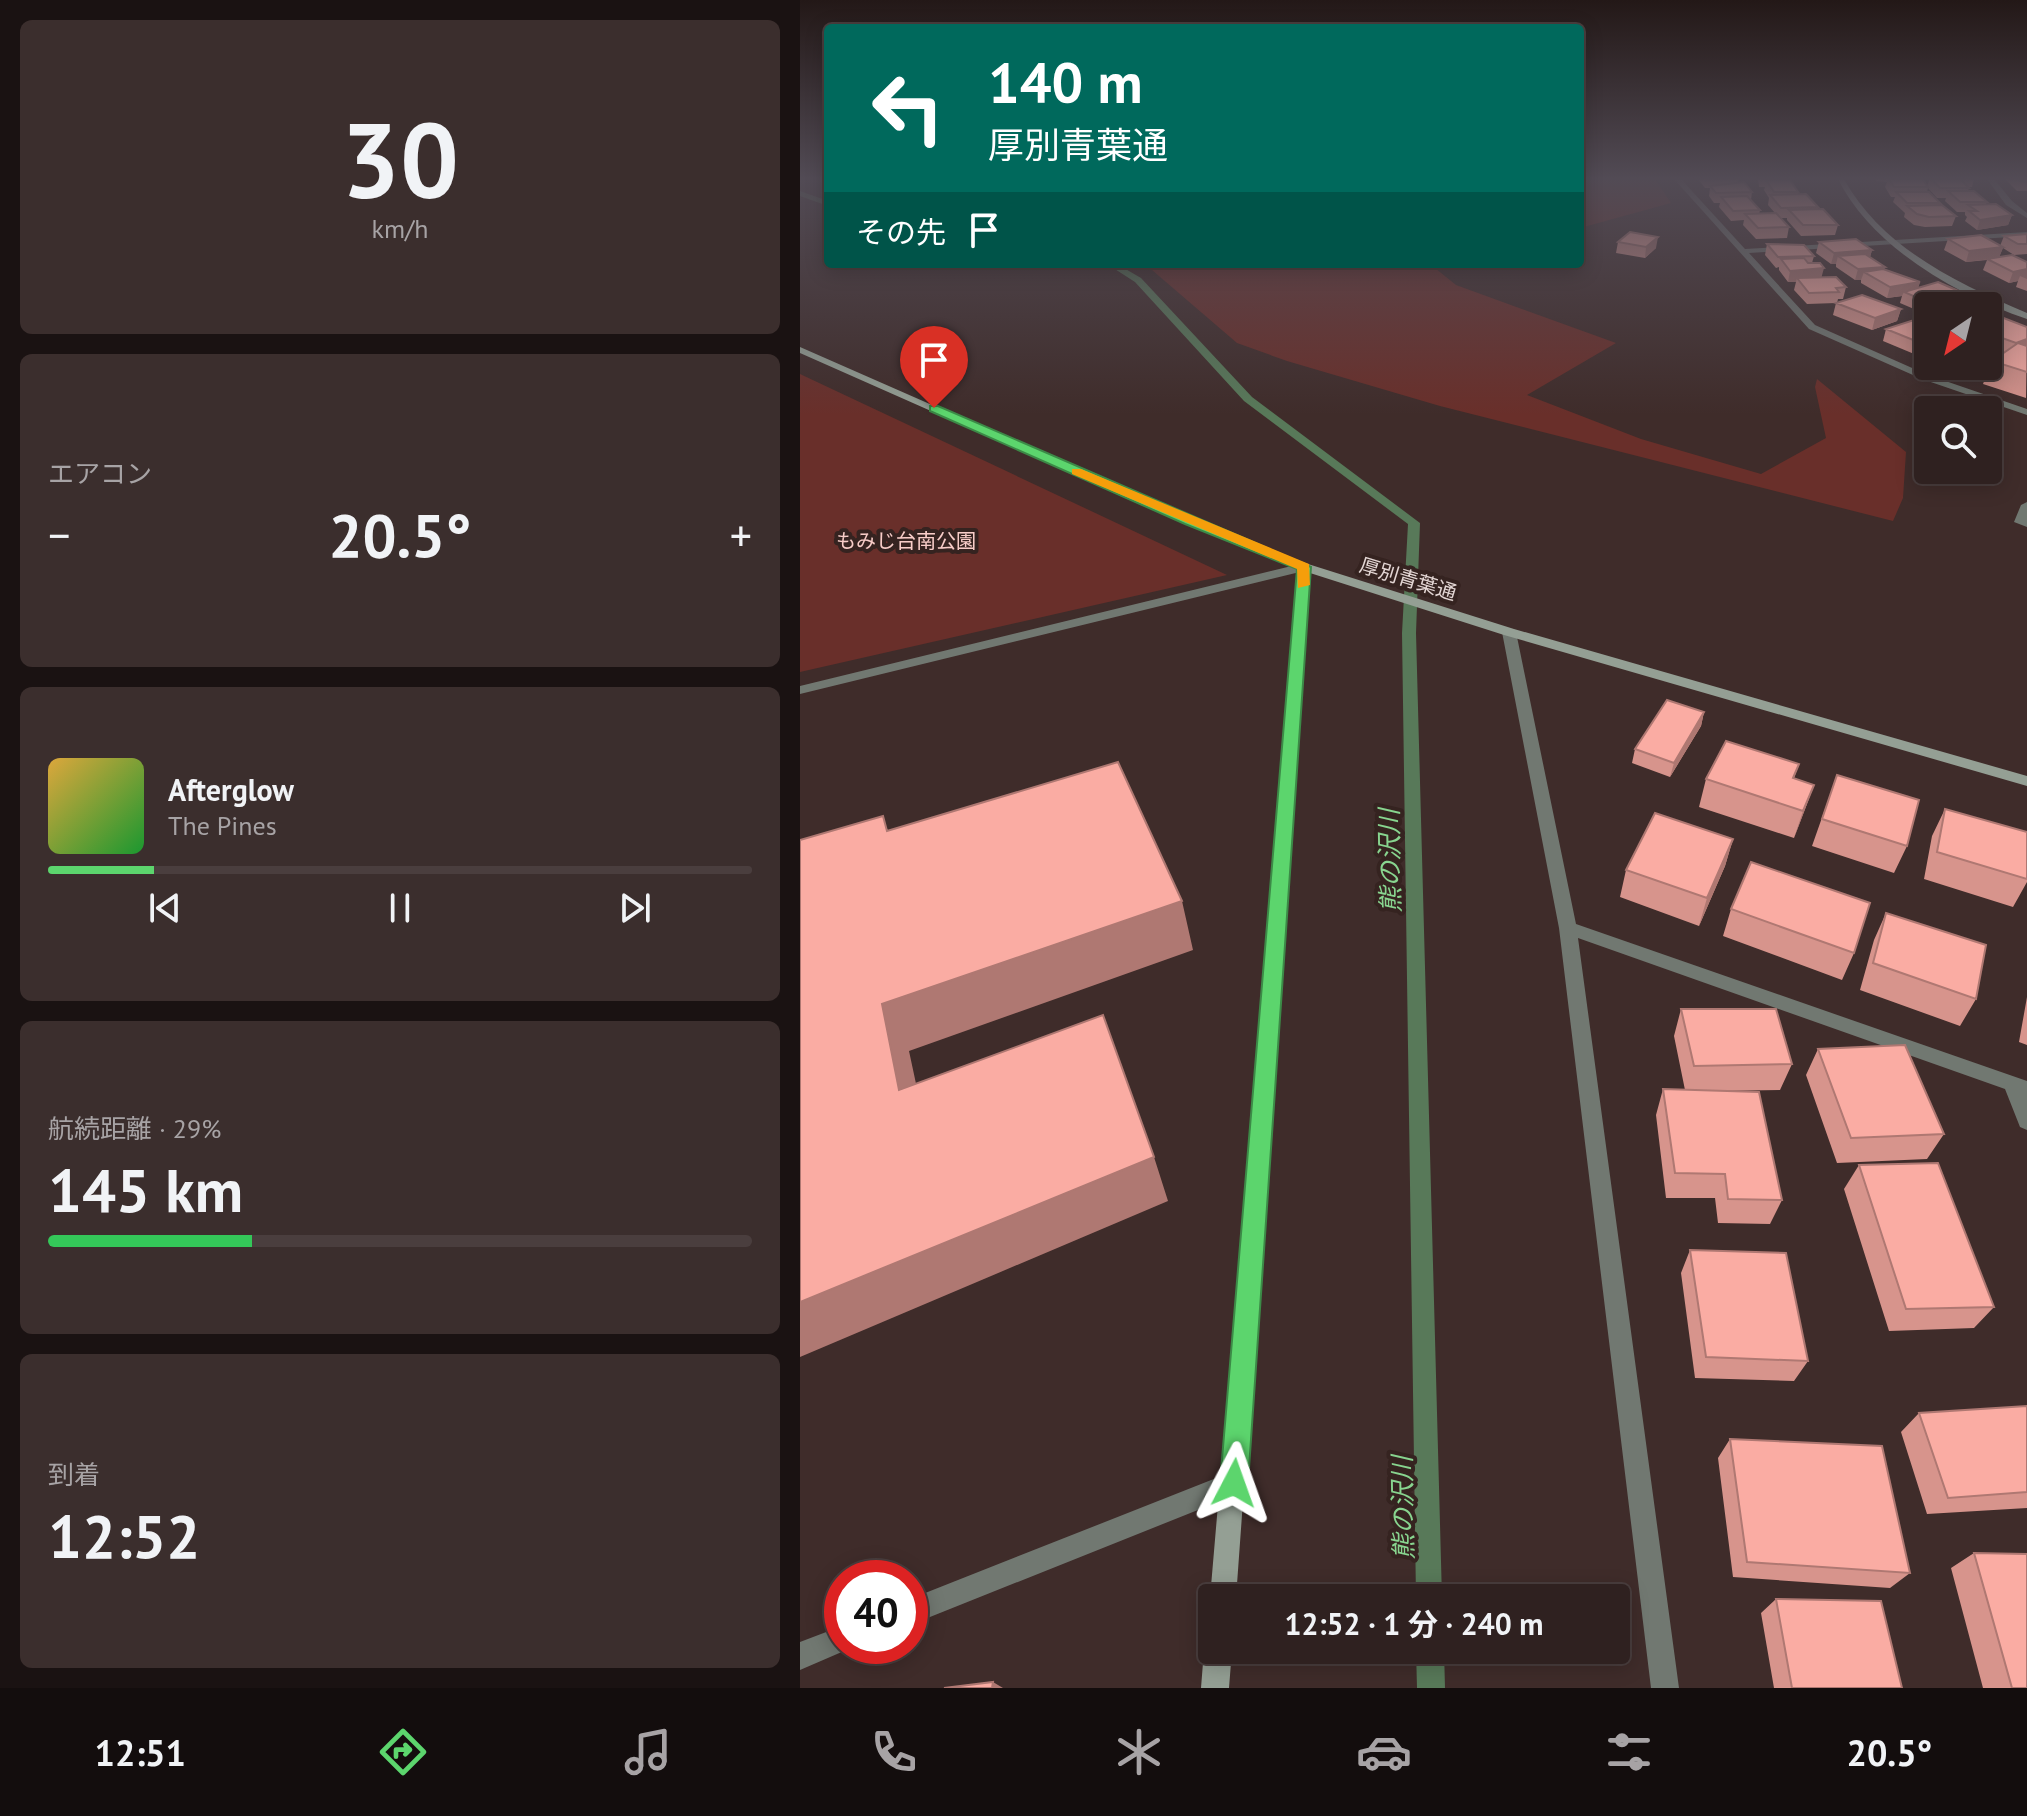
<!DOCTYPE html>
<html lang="ja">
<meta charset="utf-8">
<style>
body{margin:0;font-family:"PT Sans","Noto Sans JP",sans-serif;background:#3b2e2d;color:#f1f3f6;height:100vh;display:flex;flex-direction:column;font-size:30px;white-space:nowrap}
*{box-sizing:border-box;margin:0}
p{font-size:26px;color:#a7a3a5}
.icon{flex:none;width:44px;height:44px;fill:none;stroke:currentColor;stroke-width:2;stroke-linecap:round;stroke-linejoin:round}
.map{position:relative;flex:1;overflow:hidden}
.drawer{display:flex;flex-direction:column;gap:20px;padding:20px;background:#1a1212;width:800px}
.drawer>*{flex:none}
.banner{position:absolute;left:24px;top:24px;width:760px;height:244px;border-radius:8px;box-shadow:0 4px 20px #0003,0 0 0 2px #4a3e3e;background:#00695c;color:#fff;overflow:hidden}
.needle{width:52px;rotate:215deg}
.tools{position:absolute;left:1114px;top:292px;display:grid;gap:16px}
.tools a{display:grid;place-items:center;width:88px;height:88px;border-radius:8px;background:#2f2120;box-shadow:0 4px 20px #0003,0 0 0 2px #4a3e3e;font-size:40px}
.speed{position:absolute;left:24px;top:1560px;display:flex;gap:16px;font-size:40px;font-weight:700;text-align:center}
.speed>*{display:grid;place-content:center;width:104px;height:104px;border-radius:50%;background:#2f2120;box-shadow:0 4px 20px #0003,0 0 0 2px #4a3e3e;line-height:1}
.speed .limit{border:12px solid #d22;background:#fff;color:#111}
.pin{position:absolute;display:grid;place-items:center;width:68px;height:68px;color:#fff;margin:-82px -34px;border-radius:50% 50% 50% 0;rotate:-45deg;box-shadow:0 0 8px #0007}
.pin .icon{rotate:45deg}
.me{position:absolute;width:88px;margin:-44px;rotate:4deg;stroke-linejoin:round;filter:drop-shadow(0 0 6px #0008)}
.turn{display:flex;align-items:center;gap:28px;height:168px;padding:0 32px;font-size:36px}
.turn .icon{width:104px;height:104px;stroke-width:2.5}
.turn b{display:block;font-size:56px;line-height:68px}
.then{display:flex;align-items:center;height:76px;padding:0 32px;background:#0003;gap:16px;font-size:30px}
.big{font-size:60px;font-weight:700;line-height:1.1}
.drawer .card{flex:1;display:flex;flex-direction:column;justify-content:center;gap:12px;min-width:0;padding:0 28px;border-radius:12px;background:#3b2e2d}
.drawer .dial{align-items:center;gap:0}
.dial b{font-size:104px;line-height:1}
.song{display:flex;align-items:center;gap:24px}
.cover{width:96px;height:96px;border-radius:12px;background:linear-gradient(135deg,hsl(40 70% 55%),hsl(130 70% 35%))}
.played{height:8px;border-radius:4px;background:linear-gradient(90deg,#5cd56d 15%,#4a3e3e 15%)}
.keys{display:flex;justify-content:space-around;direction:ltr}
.heat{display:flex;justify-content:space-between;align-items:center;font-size:44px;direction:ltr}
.charge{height:12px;border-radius:6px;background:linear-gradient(90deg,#34c759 29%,#4a3e3e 0)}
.trip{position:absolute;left:398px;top:1584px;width:432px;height:80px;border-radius:8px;background:#2f2120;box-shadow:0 4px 20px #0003,0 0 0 2px #4a3e3e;font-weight:700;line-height:80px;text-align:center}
.dock{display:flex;height:128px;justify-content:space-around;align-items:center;background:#130d0d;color:#a7a3a5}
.dock .icon{width:56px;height:56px}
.dock .selected{color:#5cd56d}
.dock b{font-size:36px;color:#f1f3f6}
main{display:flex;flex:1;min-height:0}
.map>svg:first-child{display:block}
</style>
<main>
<section class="drawer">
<div class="card dial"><b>30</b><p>km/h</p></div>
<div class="card"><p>エアコン</p>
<div class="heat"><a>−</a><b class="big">20.5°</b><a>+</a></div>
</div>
<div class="card">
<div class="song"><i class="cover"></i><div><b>Afterglow</b><p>The Pines</p></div></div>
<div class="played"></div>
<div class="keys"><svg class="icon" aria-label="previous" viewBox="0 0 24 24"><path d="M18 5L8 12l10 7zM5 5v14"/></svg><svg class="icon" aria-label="pause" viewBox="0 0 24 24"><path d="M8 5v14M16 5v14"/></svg><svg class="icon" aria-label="next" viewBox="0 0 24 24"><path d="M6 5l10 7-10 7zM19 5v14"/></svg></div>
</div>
<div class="card"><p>航続距離 · 29%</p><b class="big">145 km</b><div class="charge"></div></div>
<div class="card"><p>到着</p><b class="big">12:52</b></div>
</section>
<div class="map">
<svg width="1227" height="1688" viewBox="0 0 1227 1688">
<rect width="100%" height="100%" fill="#3f2c2a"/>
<!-- green -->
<path fill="#692f2a" d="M 780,179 L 855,179 L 871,203 L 780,228 Z
M 345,264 L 630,264 L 656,285 L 816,343 L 727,395 L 841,439 L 961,474 L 1026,438 L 1015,387 L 1017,379 L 1106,452 L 1103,498 L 1093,521 L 640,406 L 487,361 L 437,343 Z
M 0,374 L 427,575 L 0,672 Z"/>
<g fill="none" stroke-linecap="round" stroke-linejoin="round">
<!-- stream -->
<path fill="#587959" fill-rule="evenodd" d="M 0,191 L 28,201 L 28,206 L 0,196 Z
M 307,264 L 317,264 L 341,278 L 452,397 L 620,523 L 616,633 L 642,1598 L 616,1598 L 602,633 L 608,524 L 444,401 L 335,282 Z
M 616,1650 L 644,1650 L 645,1688 L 617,1688 Z"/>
<!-- street -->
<path fill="#717871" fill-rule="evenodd" d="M 874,179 L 881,179 L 945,249 L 1227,232 L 1227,236 L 949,253 L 1015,325 L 1128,375 L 1227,409 L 1227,415 L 1122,379 L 1009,329 Z
M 1187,179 L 1194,179 L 1212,201 L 1227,213 L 1227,218 L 1206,205 Z
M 1227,502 L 1227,527 L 1214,522 L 1221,505 Z
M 504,563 L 508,564 L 508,570 L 0,694 L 0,686 Z
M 709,628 L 716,632 L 776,924 L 1227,1081 L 1227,1130 L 1220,1127 L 1205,1089 L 778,938 L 879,1688 L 851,1688 L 759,928 L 702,632 Z
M 434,1471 L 443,1474 L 446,1483 L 443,1492 L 110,1625 L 110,1599 Z
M 42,1626 L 42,1646 L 53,1646 L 51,1648 L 0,1670 L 0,1642 Z"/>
<!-- secondary -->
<path fill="#949f94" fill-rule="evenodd" d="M 1038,179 L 1044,179 C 1082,248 1157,283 1227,313 L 1227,319 C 1156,295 1072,247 1038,179 Z
M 0,347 L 394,520 L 508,564 L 714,629 L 1227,776 L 1227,786 L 704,635 L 510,573 L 436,1598 L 412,1598 L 412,1603 L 410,1598 L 498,569 L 386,524 L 0,353 Z
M 412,1639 L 412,1650 L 432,1650 L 429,1688 L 401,1688 L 404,1650 L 408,1640 Z"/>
</g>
<!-- wall -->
<path fill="#d7948c" d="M 898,179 L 939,179 L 938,183 L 952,192 L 951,200 L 960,210 L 959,214 L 975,213 L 968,205 L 969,198 L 964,190 L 965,187 L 959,187 L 958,179 L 987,179 L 987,180 L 998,192 L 998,195 L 1018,207 L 1018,209 L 1038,225 L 1035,235 L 1001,236 L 987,220 L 987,218 L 980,218 L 989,227 L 987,238 L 956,239 L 943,225 L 944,220 L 931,221 L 919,207 L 920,203 L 914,203 L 909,196 L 910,188 L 905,188 Z
M 1075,179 L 1122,179 L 1127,186 L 1130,179 L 1174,179 L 1172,187 L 1167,187 L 1169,188 L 1168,191 L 1187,202 L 1186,204 L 1212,215 L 1208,225 L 1177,230 L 1165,221 L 1167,217 L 1165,215 L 1165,212 L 1157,212 L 1145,201 L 1146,198 L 1137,198 L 1128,188 L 1127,192 L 1140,203 L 1140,205 L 1156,216 L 1152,226 L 1125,227 L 1114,225 L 1104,217 L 1105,213 L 1093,202 L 1095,197 L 1091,197 L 1085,187 L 1087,182 L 1076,181 Z
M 1205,179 L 1227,179 L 1227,191 L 1217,191 Z
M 1227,234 L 1227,254 L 1214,255 L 1203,248 L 1199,257 L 1227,262 L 1227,291 L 1216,287 L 1218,281 L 1209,283 L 1183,270 L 1187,260 L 1166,262 L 1144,250 L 1148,239 L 1200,246 L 1204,236 Z
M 818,242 L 856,248 L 845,258 L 816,253 Z
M 1019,242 L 1072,250 L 1070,257 L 1085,267 L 1084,269 L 1120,282 L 1118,288 L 1161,292 L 1159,301 L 1176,306 L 1128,306 L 1128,315 L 1100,303 L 1102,296 L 1087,298 L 1061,283 L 1061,280 L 1055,280 L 1036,267 L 1036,264 L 1031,264 L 1016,253 Z
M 967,244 L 1014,256 L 1012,263 L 1022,278 L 1046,287 L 1043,299 L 1038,299 L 1037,303 L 1101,309 L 1097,321 L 1072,330 L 1033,315 L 1036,303 L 1007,304 L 994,290 L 996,282 L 988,282 L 979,270 L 979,267 L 976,268 L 965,255 Z
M 1188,311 L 1193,320 L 1227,327 L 1226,398 L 1183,384 L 1192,361 L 1204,352 L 1188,346 Z
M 1128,325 L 1128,352 L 1119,356 L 1083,341 L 1086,329 Z
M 904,712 L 901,726 L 870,777 L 832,763 L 835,749 Z
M 999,764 L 994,778 L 1014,785 L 994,838 L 899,807 L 906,779 Z
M 1037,775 L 1107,846 L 1094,873 L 1012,846 Z
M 1145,809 L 1227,832 L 1227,882 L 1213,907 L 1124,879 L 1132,836 Z
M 933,839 L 925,866 L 899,926 L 820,897 L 826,870 Z
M 931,909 L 1054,953 L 1042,980 L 923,936 Z
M 1086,913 L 1176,999 L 1160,1026 L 1060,990 L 1074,940 Z
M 1227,997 L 1227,1045 L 1219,1042 Z
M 881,1009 L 992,1064 L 980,1090 L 915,1091 L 982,1200 L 970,1224 L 918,1223 L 915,1198 L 866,1198 L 856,1115 L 863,1089 L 885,1090 L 874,1036 Z
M 1018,1049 L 1144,1134 L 1127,1159 L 1037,1163 L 1006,1075 Z
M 1059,1165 L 1194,1307 L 1174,1328 L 1089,1331 L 1044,1189 Z
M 890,1250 L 1008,1361 L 994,1381 L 895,1378 L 881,1273 Z
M 1227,1406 L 1227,1508 L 1127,1514 L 1101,1432 L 1119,1413 Z
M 930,1439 L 1110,1573 L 1090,1588 L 933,1577 L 918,1458 Z
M 1174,1553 L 1227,1688 L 1183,1688 L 1151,1568 Z
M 976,1599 L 1102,1688 L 974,1688 L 961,1613 Z"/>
<!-- shaded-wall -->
<path fill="#af7872" d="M 1212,215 L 1208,225 L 1177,230 L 1180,220 Z
M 858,237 L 856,248 L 845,258 L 846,247 Z
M 1203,247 L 1199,258 L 1166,262 L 1169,251 Z
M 1072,250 L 1069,261 L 1038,256 L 1036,264 L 1031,264 L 1034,253 Z
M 1085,267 L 1082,278 L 1064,272 L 1061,280 L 1055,280 L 1058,269 Z
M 1024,268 L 1021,279 L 997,278 L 996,282 L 988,282 L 990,271 Z
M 1227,269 L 1227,279 L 1220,276 L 1218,281 L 1209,283 L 1213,272 Z
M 1120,282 L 1116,294 L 1104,292 L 1102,296 L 1087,298 L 1090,287 Z
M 1161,292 L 1158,303 L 1152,306 L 1132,306 L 1132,304 Z
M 1101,309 L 1097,321 L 1072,330 L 1075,318 Z
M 1195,313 L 1191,325 L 1188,326 L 1188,316 Z
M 1227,339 L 1227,349 L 1216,343 Z
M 1128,342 L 1128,352 L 1119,356 L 1123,344 Z
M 904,712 L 901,726 L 870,777 L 874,763 Z
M 1014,785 L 1004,812 L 994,838 L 1003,811 Z
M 933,839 L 925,866 L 899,926 L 907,898 Z
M 382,901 L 393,950 L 109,1051 L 127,1135 L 99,1090 L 82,1004 Z
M 354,1157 L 368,1201 L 0,1357 L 0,1302 Z
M 193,1682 L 203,1688 L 192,1688 Z"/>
<!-- building -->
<path fill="#faaca3" stroke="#af7872" stroke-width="2" d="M 1089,179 L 1122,179 L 1128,187 L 1094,187 Z
M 1131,179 L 1160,179 L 1169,188 L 1140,188 Z
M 1218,179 L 1227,179 L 1227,182 L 1220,181 Z
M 966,180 L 990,180 L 998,192 L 974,192 Z
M 944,182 L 952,192 L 916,193 L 910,186 Z
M 1148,191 L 1174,191 L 1187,202 L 1160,202 Z
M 1096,192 L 1129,192 L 1140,203 L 1107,203 Z
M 1006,194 L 1018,207 L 981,208 L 970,195 Z
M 947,196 L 960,210 L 933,211 L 921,197 Z
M 1196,204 L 1212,215 L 1180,220 L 1169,211 L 1177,211 L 1168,205 Z
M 1142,205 L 1156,216 L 1129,217 L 1117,214 L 1107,206 Z
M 1023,209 L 1038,225 L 1003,225 L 989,210 Z
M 976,213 L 989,227 L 958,228 L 945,214 Z
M 830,232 L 858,237 L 846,247 L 818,242 Z
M 1227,234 L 1227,244 L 1218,244 L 1204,236 Z
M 1181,235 L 1203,247 L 1169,251 L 1148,239 Z
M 1056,239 L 1072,250 L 1034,253 L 1019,242 Z
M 967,244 L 1004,245 L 1014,256 L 978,257 Z
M 1065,254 L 1085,267 L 1058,269 L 1038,256 Z
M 1212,255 L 1227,262 L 1227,269 L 1213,272 L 1187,259 Z
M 1004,258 L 1008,263 L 1020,263 L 1024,268 L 990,271 L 981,259 Z
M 1083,269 L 1120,282 L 1090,287 L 1064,272 Z
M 1036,277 L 1046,287 L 1036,288 L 1039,292 L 1009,293 L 997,278 Z
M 1138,282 L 1161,292 L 1132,304 L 1104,292 Z
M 1062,295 L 1101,309 L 1075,318 L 1036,303 Z
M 1161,300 L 1176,306 L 1142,306 Z
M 1201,317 L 1227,327 L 1227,339 L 1216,343 L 1188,333 L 1188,322 Z
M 1114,320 L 1128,325 L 1128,342 L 1123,344 L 1086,329 Z
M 1218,343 L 1227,346 L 1227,372 L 1192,361 Z
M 867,700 L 904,712 L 874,763 L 835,749 Z
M 926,741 L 999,764 L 993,778 L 1014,785 L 1003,811 L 906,779 Z
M 318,762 L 382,901 L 82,1004 L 99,1090 L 303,1015 L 354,1157 L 0,1302 L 0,840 L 83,816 L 87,831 Z
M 1037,775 L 1119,800 L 1107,846 L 1022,819 Z
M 1145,809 L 1227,832 L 1227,879 L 1137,852 Z
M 855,813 L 933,839 L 907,898 L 826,870 Z
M 951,862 L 1070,903 L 1054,953 L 931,909 Z
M 1086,913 L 1186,945 L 1176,999 L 1073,963 Z
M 881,1009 L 976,1009 L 992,1064 L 894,1066 Z
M 1105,1045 L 1144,1134 L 1051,1138 L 1018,1049 Z
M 863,1089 L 959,1092 L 982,1200 L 928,1199 L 925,1174 L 875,1173 Z
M 1138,1163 L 1194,1307 L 1106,1309 L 1059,1165 Z
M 890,1250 L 986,1253 L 1008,1361 L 906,1357 Z
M 1227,1406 L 1227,1492 L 1148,1498 L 1119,1413 Z
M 930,1439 L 1082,1446 L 1110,1573 L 947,1562 Z
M 1174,1553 L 1227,1554 L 1227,1688 L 1212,1688 Z
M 976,1599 L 1081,1601 L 1102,1688 L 992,1688 Z
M 193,1682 L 192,1688 L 144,1688 Z"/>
<!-- sky -->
<linearGradient id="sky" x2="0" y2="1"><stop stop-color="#231817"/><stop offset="0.43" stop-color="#524b55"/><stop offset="1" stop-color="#524b55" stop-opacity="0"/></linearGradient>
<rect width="1227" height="415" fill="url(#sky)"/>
<!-- route -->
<path fill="#5cd56d" stroke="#3c8a47" stroke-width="2" d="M 130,406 L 138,406 L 511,567 L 448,1483 L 444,1493 L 434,1497 L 424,1493 L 420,1483 L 497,569 L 385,524 L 130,411 Z"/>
<!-- slow -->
<path fill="#f59e0b" d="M 272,469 L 281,469 L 509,564 L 510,585 L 498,588 L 497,569 L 272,474 Z"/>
<g text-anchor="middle" stroke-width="8" stroke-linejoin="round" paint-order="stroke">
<!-- far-park labels -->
<g font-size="20" fill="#f8cdc8" stroke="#352320">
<text x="106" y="548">もみじ台南公園</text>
</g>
<!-- far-street labels -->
<g font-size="20" fill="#e4d7d5" stroke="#352320">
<text transform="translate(608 579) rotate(17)" y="7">厚別青葉通</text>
</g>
<!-- water labels -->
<g font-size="26" font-style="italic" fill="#88d58f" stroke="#352320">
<text transform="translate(590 861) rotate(-91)" y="9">熊の沢川</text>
<text transform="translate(603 1508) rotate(-91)" y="9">熊の沢川</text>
</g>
</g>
</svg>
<div class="tools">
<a><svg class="needle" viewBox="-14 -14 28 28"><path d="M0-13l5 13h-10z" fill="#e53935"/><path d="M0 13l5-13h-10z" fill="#a7a3a5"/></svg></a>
<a><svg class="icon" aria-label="search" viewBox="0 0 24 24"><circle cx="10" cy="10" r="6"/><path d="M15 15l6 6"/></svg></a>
</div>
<div class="speed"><div class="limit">40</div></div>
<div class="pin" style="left:134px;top:408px;background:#d93025"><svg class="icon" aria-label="arrive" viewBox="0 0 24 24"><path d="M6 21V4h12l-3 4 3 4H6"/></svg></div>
<svg class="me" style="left:434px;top:1483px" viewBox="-20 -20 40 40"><path d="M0-17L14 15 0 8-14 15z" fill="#5cd56d" stroke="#fff" stroke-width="4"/></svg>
<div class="trip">12:52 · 1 分 · 240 m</div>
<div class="banner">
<div class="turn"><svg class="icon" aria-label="left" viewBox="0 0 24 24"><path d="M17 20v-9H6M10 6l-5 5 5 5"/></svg><div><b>140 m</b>厚別青葉通</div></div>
<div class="then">その先<svg class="icon" aria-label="arrive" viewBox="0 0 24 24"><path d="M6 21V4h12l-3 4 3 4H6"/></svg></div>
</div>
</div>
</main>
<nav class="dock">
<b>12:51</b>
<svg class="icon selected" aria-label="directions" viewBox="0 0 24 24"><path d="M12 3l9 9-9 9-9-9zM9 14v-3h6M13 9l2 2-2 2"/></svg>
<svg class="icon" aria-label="music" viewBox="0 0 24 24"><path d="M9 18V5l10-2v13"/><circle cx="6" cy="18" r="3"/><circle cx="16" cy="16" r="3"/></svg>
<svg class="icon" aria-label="phone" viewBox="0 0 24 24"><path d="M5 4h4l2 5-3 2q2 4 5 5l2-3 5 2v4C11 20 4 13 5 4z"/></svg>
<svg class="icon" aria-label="climate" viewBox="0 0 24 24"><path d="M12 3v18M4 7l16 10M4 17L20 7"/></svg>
<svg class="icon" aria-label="car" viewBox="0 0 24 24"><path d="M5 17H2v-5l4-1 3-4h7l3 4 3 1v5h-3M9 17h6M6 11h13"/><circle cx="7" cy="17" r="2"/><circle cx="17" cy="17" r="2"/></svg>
<svg class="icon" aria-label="filters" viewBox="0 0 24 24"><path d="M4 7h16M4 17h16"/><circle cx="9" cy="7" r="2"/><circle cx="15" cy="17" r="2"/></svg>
<b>20.5°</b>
</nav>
